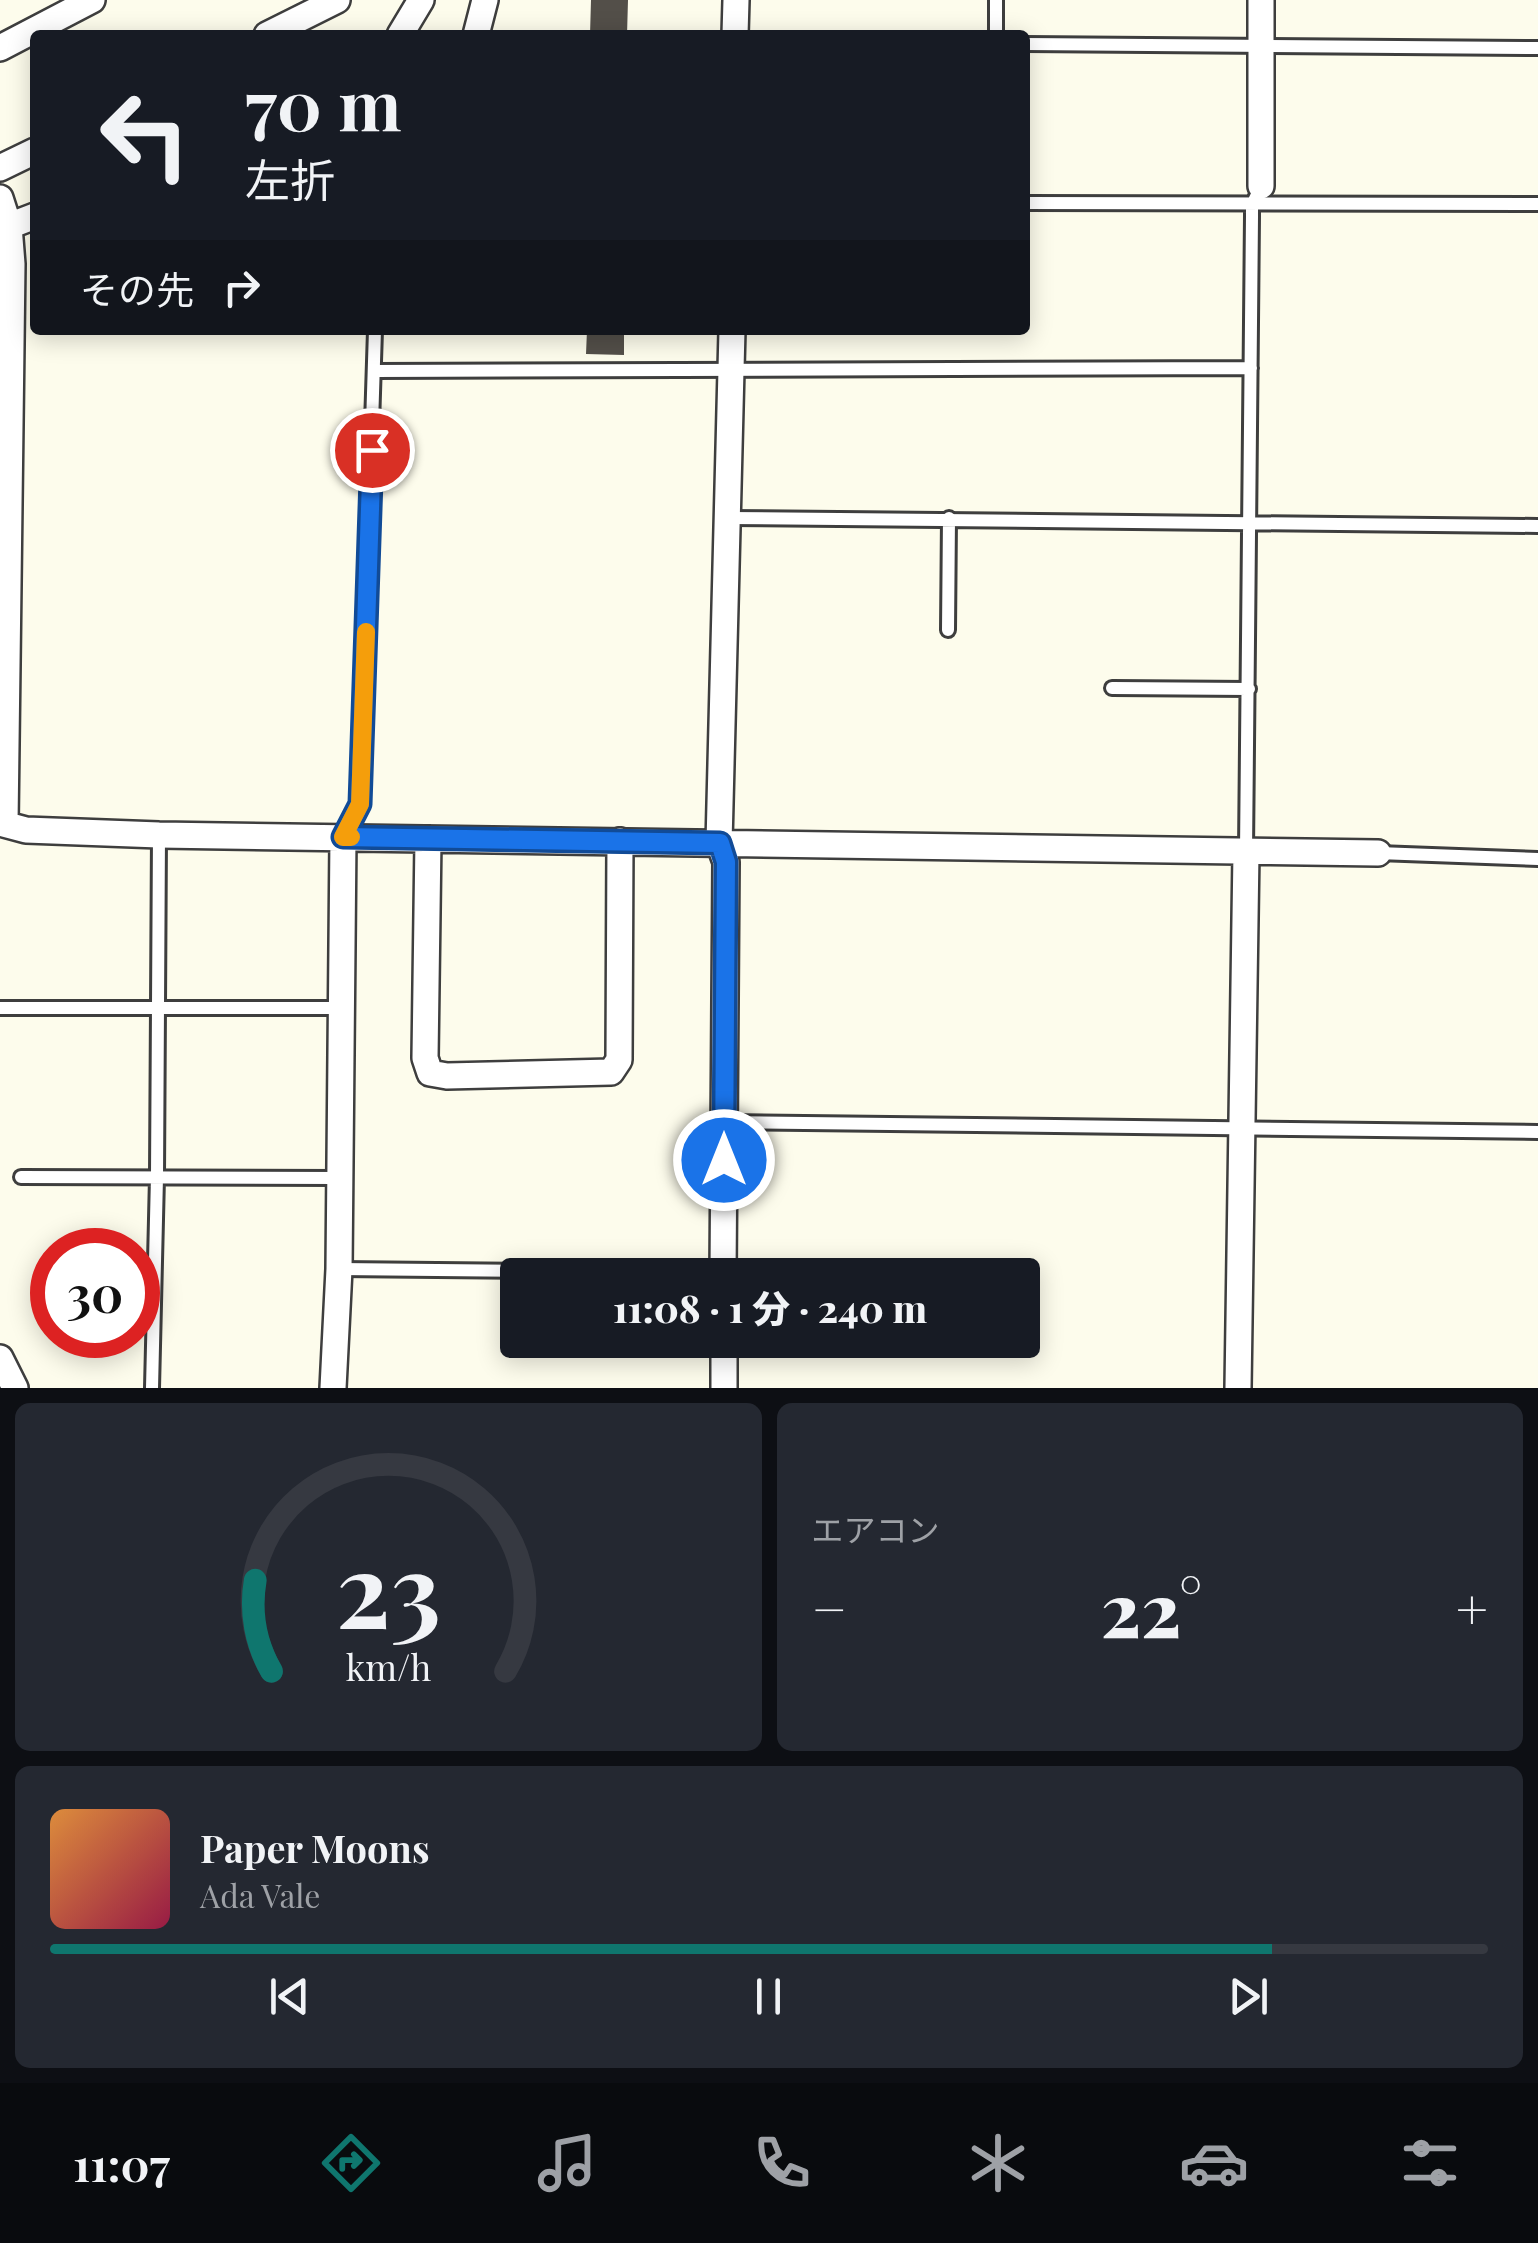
<!DOCTYPE html>
<html lang="ja">
<meta charset="utf-8">
<style>
body{margin:0;font-family:"Playfair Display","Noto Sans JP",serif;background:#242831;color:#f1f3f6;height:100vh;display:flex;flex-direction:column;font-size:38px;white-space:nowrap}
*{box-sizing:border-box;margin:0}
p{font-size:32px;color:#9ea1a6}
.icon{flex:none;width:55px;height:55px;fill:none;stroke:currentColor;stroke-width:2;stroke-linecap:round;stroke-linejoin:round}
.map{position:relative;height:1388px;overflow:hidden}
.sheet{display:flex;flex-direction:column;gap:15px;padding:15px;background:#0d0f14;flex:1}
.sheet>*{flex:none}
.top-card{position:absolute;left:30px;top:30px;width:1000px;height:305px;border-radius:10px;box-shadow:0 5px 25px #0003;background:#171b24;color:#f1f3f6;overflow:hidden}
.speed{position:absolute;left:30px;top:1228px;display:flex;gap:20px;font-size:50px;font-weight:700;text-align:center}
.speed>*{display:grid;place-content:center;width:130px;height:130px;border-radius:50%;background:#171b24;box-shadow:0 5px 25px #0003;line-height:1}
.speed .limit{border:15px solid #d22;background:#fff;color:#111}
.pin{position:absolute;display:grid;place-items:center;width:85px;height:85px;color:#fff;margin:-42px;border:5px solid #fff;border-radius:50%;box-shadow:0 2px 10px #0007}
.me{position:absolute;width:110px;margin:-55px;rotate:0deg;stroke-linejoin:round;filter:drop-shadow(0 0 8px #0008)}
.turn{display:flex;align-items:center;gap:35px;height:210px;padding:0 50px;font-size:45px}
.turn .icon{width:130px;height:130px;stroke-width:2.5}
.turn b{display:block;font-size:70px;line-height:85px}
.then{display:flex;align-items:center;height:95px;padding:0 50px;background:#0003;gap:20px;font-size:38px}
.big{font-size:75px;font-weight:800;line-height:1.1}
.sheet .tile{flex:1;display:flex;flex-direction:column;justify-content:center;gap:15px;min-width:0;padding:0 35px;border-radius:15px;background:#242831}
.sheet .dial{align-items:center;gap:0}
.dial svg{height:260px;overflow:visible;fill:none;stroke:#363941;stroke-width:7;stroke-linecap:round;text-anchor:middle}
.dial text{fill:#f1f3f6;stroke:none}
.song{display:flex;align-items:center;gap:30px}
.cover{width:120px;height:120px;border-radius:15px;background:linear-gradient(135deg,hsl(30 70% 55%),hsl(340 70% 35%))}
.played{height:10px;border-radius:5px;background:linear-gradient(90deg,#0f766e 85%,#363941 85%)}
.keys{display:flex;justify-content:space-around;direction:ltr}
.heat{display:flex;justify-content:space-between;align-items:center;font-size:55px;direction:ltr}
.sheet .tiles{flex:1;display:grid;gap:15px;grid-template-columns:1fr 1fr}
.tile:last-child{grid-column:span 2}
.trip{position:absolute;left:500px;top:1258px;width:540px;height:100px;border-radius:10px;background:#171b24;box-shadow:0 5px 25px #0003;font-weight:800;line-height:100px;text-align:center}
.menu{display:flex;height:160px;justify-content:space-around;align-items:center;background:#090b0e;color:#9ea1a6}
.menu .icon{width:70px;height:70px}
.menu .selected{color:#0f766e}
.menu b{font-size:45px;color:#f1f3f6}
.map>svg:first-child{display:block}
</style>
<div class="map">
<svg width="1538" height="1388" viewBox="0 0 1538 1388">
<rect width="100%" height="100%" fill="#fdfcec"/>
<!-- building -->
<path fill="#534f49" d="M 591,0 L 628,0 L 627,35 L 590,35 Z
M 587,330 L 624,330 L 624,355 L 586,354 Z"/>
<g fill="none" stroke-linecap="round" stroke-linejoin="round">
<!-- service casing -->
<g stroke="#3e3e3e" stroke-width="18">
<path id="service" d="M 996,35 L 996,0
M 1025,44 L 1538,48
M 1025,203 L 1538,204
M 374,371 L 1251,368
M 727,518 L 1538,526
M 948,630 L 949,518
M 1112,688 L 1249,689
M 343,837 L 360,804 L 375,330
M 1246,852 L 1252,216 L 1252,205 L 1261,186
M 1378,853 L 1538,859
M 0,1008 L 341,1008
M 724,1122 L 1538,1132
M 21,1177 L 338,1178
M 339,1269 L 723,1273
M 152,1388 L 157,1177 L 159,835"/>
</g>
<!-- minor casing -->
<g stroke="#3e3e3e" stroke-width="30">
<path id="minor" d="M 267,35 L 337,0
M 400,35 L 421,0
M 476,35 L 485,0
M 735,35 L 736,0
M 0,48 L 92,0
M 0,168 L 35,151
M 1261,186 L 1261,0
M 0,198 L 9,226 L 12,264 L 5,824
M 9,226 L 35,216
M 0,823 L 26,830 L 159,835 L 1378,853
M 428,839 L 425,1058 L 430,1073 L 447,1076 L 611,1072 L 619,1060 L 620,841
M 723,1275 L 726,862 L 719,843 L 732,330
M 724,1340 L 724,1388
M 0,1358 L 15,1388
M 333,1388 L 339,1269 L 343,837
M 1238,1388 L 1246,852"/>
</g>
<!-- service -->
<use href="#service" stroke="#fff" stroke-width="12"/>
<!-- minor -->
<use href="#minor" stroke="#fff" stroke-width="25"/>
</g>
<g fill="none" stroke-linecap="round" stroke-linejoin="round">
<!-- route casing -->
<g stroke="#114b97" stroke-width="25">
<path id="route" d="M 372,450 L 360,804 L 343,837 L 720,843 L 726,862 L 724,1160"/>
</g>
<!-- route -->
<use href="#route" stroke="#1a73e8" stroke-width="18"/>
<!-- slow -->
<path stroke="#f59e0b" stroke-width="18" d="M 351,837 L 343,837 L 360,804 L 366,632"/>
</g>
</svg>
<div class="speed"><div class="limit">30</div></div>
<div class="pin" style="left:372px;top:450px;background:#d93025"><svg class="icon" aria-label="arrive" viewBox="0 0 24 24"><path d="M6 21V4h12l-3 4 3 4H6"/></svg></div>
<svg class="me" style="left:724px;top:1160px" viewBox="-20 -20 40 40"><circle r="17" fill="#1a73e8" stroke="#fff" stroke-width="3"/><path d="M0-11L8 9 0 5-8 9z" fill="#fff"/></svg>
<div class="trip">11:08 · 1 分 · 240 m</div>
<div class="top-card">
<div class="turn"><svg class="icon" aria-label="left" viewBox="0 0 24 24"><path d="M17 20v-9H6M10 6l-5 5 5 5"/></svg><div><b>70 m</b>左折</div></div>
<div class="then">その先<svg class="icon" aria-label="right" viewBox="0 0 24 24"><path d="M7 20v-9h11M14 6l5 5-5 5"/></svg></div>
</div>
</div>
<section class="sheet">
<div class="tiles">
<div class="tile dial"><svg viewBox="0 0 100 80">
<path d="M14 69A42 42 0 1 1 86 69"/>
<path d="M14 69A42 42 0 0 1 9 41" stroke="#0f766e"/>
<text x="50" y="56" font-size="32" font-weight="700">23</text>
<text x="50" y="72" font-size="11">km/h</text>
</svg></div>
<div class="tile"><p>エアコン</p>
<div class="heat"><a>−</a><b class="big">22°</b><a>+</a></div>
</div>
<div class="tile">
<div class="song"><i class="cover"></i><div><b>Paper Moons</b><p>Ada Vale</p></div></div>
<div class="played"></div>
<div class="keys"><svg class="icon" aria-label="previous" viewBox="0 0 24 24"><path d="M18 5L8 12l10 7zM5 5v14"/></svg><svg class="icon" aria-label="pause" viewBox="0 0 24 24"><path d="M8 5v14M16 5v14"/></svg><svg class="icon" aria-label="next" viewBox="0 0 24 24"><path d="M6 5l10 7-10 7zM19 5v14"/></svg></div>
</div>
</div>
</section>
<nav class="menu">
<b>11:07</b>
<svg class="icon selected" aria-label="directions" viewBox="0 0 24 24"><path d="M12 3l9 9-9 9-9-9zM9 14v-3h6M13 9l2 2-2 2"/></svg>
<svg class="icon" aria-label="music" viewBox="0 0 24 24"><path d="M9 18V5l10-2v13"/><circle cx="6" cy="18" r="3"/><circle cx="16" cy="16" r="3"/></svg>
<svg class="icon" aria-label="phone" viewBox="0 0 24 24"><path d="M5 4h4l2 5-3 2q2 4 5 5l2-3 5 2v4C11 20 4 13 5 4z"/></svg>
<svg class="icon" aria-label="climate" viewBox="0 0 24 24"><path d="M12 3v18M4 7l16 10M4 17L20 7"/></svg>
<svg class="icon" aria-label="car" viewBox="0 0 24 24"><path d="M5 17H2v-5l4-1 3-4h7l3 4 3 1v5h-3M9 17h6M6 11h13"/><circle cx="7" cy="17" r="2"/><circle cx="17" cy="17" r="2"/></svg>
<svg class="icon" aria-label="filters" viewBox="0 0 24 24"><path d="M4 7h16M4 17h16"/><circle cx="9" cy="7" r="2"/><circle cx="15" cy="17" r="2"/></svg>
</nav>
